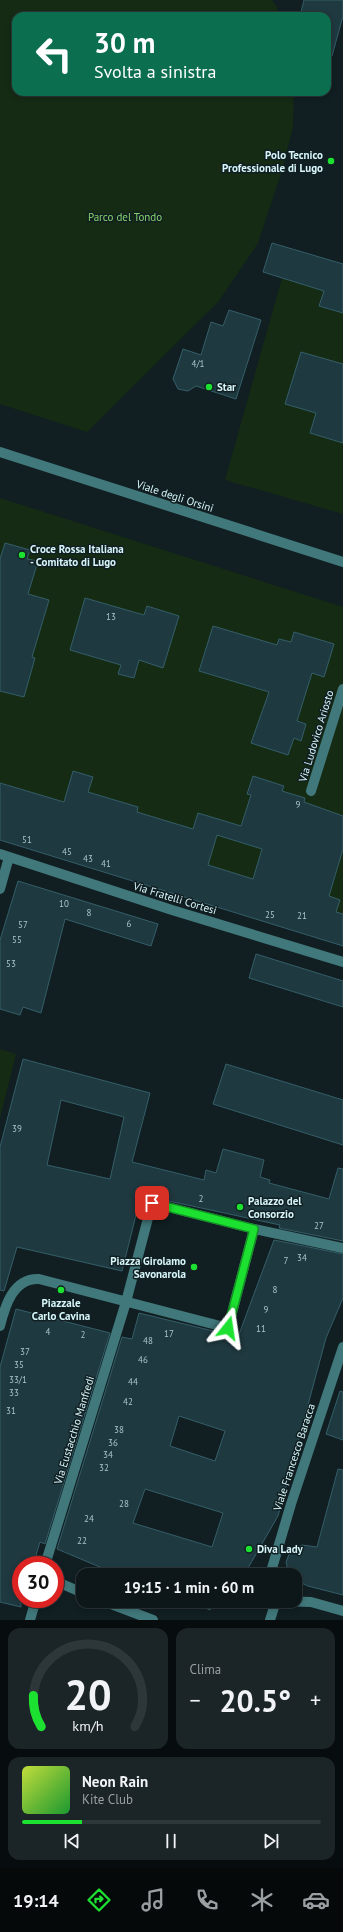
<!DOCTYPE html>
<html lang="it">
<meta charset="utf-8">
<style>
body{margin:0;font-family:"PT Sans",sans-serif;background:#1b2427;color:#f1f3f6;height:100vh;display:flex;flex-direction:column;font-size:15px;white-space:nowrap}
*{box-sizing:border-box;margin:0}
p{font-size:13px;color:#9a9fa2}
.icon{flex:none;width:22px;height:22px;fill:none;stroke:currentColor;stroke-width:2;stroke-linecap:round;stroke-linejoin:round}
.map{position:relative;height:1620px;overflow:hidden}
.sheet{display:flex;flex-direction:column;gap:8px;padding:8px;background:#070d0e;flex:1}
.sheet>*{flex:none}
.guide{position:absolute;left:12px;top:12px;width:319px;height:84px;border-radius:12px;box-shadow:0 2px 6px #0003,0 0 0 1px #2d3639;background:#0b6e4f;color:#fff;overflow:hidden}
.speed{position:absolute;left:12px;top:1556px;display:flex;gap:8px;font-size:20px;font-weight:700;text-align:center}
.speed>*{display:grid;place-content:center;width:52px;height:52px;border-radius:50%;background:#0d171a;box-shadow:0 2px 6px #0003,0 0 0 1px #2d3639;line-height:1}
.speed .limit{border:6px solid #d22;background:#fff;color:#111}
.pin{position:absolute;display:grid;place-items:center;width:34px;height:34px;color:#fff;margin:-17px;border-radius:8px;box-shadow:0 2px 6px #0006}
.me{position:absolute;width:44px;margin:-22px;rotate:15deg;stroke-linejoin:round;filter:drop-shadow(0 0 3px #0008)}
.turn{display:flex;align-items:center;gap:14px;height:84px;padding:0 16px;font-size:18px}
.turn .icon{width:52px;height:52px;stroke-width:2.5}
.turn b{display:block;font-size:28px;line-height:34px}
.big{font-size:30px;font-weight:700;line-height:1.1}
.sheet .widget{flex:1;display:flex;flex-direction:column;justify-content:center;gap:6px;min-width:0;padding:0 14px;border-radius:12px;background:#1b2427}
.sheet .dial{align-items:center;gap:0}
.dial svg{height:104px;overflow:visible;fill:none;stroke:#2d3639;stroke-width:7;stroke-linecap:round;text-anchor:middle}
.dial text{fill:#f1f3f6;stroke:none}
.song{display:flex;align-items:center;gap:12px}
.cover{width:48px;height:48px;border-radius:6px;background:linear-gradient(135deg,hsl(70 70% 55%),hsl(130 70% 35%))}
.played{height:4px;border-radius:2px;background:linear-gradient(90deg,#1ce131 20%,#2d3639 20%)}
.keys{display:flex;justify-content:space-around;direction:ltr}
.heat{display:flex;justify-content:space-between;align-items:center;font-size:22px;direction:ltr}
.sheet .tiles{flex:1;display:grid;gap:8px;grid-template-columns:1fr 1fr}
.widget:last-child{grid-column:span 2}
.trip{position:absolute;left:76px;top:1568px;width:226px;height:40px;border-radius:12px;background:#0d171a;box-shadow:0 2px 6px #0003,0 0 0 1px #2d3639;font-weight:700;line-height:40px;text-align:center}
.menu{display:flex;height:64px;justify-content:space-around;align-items:center;background:#05090a;color:#9a9fa2}
.menu .icon{width:28px;height:28px}
.menu .on{color:#1ce131}
.menu b{font-size:18px;color:#f1f3f6}
.map>svg:first-child{display:block}
</style>
<div class="map">
<svg width="343" height="1620" viewBox="0 0 343 1620">
<rect width="100%" height="100%" fill="#111f22"/>
<!-- green -->
<path fill="#152b14" d="M 0,0 L 272,0 L 277,7 L 279,16 L 16,16 L 16,92 L 294,92 L 293,127 L 281,174 L 258,243 L 219,301 L 87,432 L 0,404 Z
M 282,278 L 343,295 L 343,514 L 225,480 Z
M 0,498 L 343,607 L 343,940 L 0,837 Z
M 0,1049 L 16,1054 L 0,1118 Z"/>
<!-- building -->
<path fill="#1f3940" stroke="#345e69" fill-rule="evenodd" d="M 304,0 L 343,0 L 343,16 L 332,56 L 327,55 L 327,16 L 300,16 Z
M 272,243 L 343,264 L 343,313 L 319,306 L 324,291 L 263,272 Z
M 229,310 L 261,320 L 236,399 L 196,386 L 188,391 L 178,389 L 173,379 L 183,349 L 201,355 L 211,322 L 223,326 Z
M 301,352 L 343,364 L 343,443 L 310,433 L 316,413 L 285,404 Z
M 5,543 L 30,550 L 27,559 L 38,561 L 28,594 L 49,600 L 32,657 L 35,658 L 24,697 L 0,691 L 0,559 Z
M 85,598 L 144,615 L 147,606 L 179,616 L 163,668 L 139,660 L 134,678 L 118,674 L 121,665 L 70,650 Z
M 213,626 L 277,645 L 279,639 L 291,642 L 294,632 L 334,644 L 324,677 L 312,673 L 297,721 L 306,724 L 301,741 L 294,738 L 288,755 L 251,743 L 269,692 L 199,671 Z
M 73,771 L 93,777 L 88,792 L 138,807 L 137,812 L 193,829 L 198,813 L 241,826 L 251,795 L 247,794 L 253,776 L 284,786 L 282,791 L 305,798 L 304,802 L 343,816 L 343,849 L 329,896 L 340,900 L 336,912 L 343,914 L 343,946 L 0,840 L 0,783 L 64,802 ZM 217,835 L 262,849 L 253,879 L 208,865 Z
M 18,881 L 158,924 L 151,946 L 65,919 L 41,1013 L 23,1007 L 20,1015 L 0,1009 L 0,940 Z
M 256,954 L 343,981 L 343,1007 L 249,978 Z
M 23,1059 L 150,1093 L 132,1162 L 204,1180 L 206,1170 L 216,1173 L 223,1149 L 264,1160 L 260,1177 L 270,1180 L 269,1183 L 329,1199 L 338,1168 L 343,1169 L 343,1241 L 279,1228 L 280,1225 L 141,1195 L 122,1271 L 17,1247 L 4,1291 L 0,1290 L 0,1147 ZM 61,1100 L 124,1117 L 110,1179 L 47,1165 Z
M 226,1064 L 343,1100 L 343,1145 L 213,1104 Z
M 274,1240 L 343,1254 L 343,1298 L 326,1338 L 278,1516 L 244,1575 L 119,1575 L 57,1549 L 122,1337 L 132,1339 L 139,1313 L 238,1337 ZM 179,1416 L 225,1431 L 215,1461 L 170,1446 ZM 145,1489 L 223,1513 L 212,1547 L 133,1523 Z
M 16,1309 L 110,1333 L 45,1544 L 40,1542 L 33,1565 L 21,1565 L 21,1607 L 0,1602 L 0,1367 Z
M 340,1391 L 343,1392 L 343,1440 L 326,1434 Z
M 338,1469 L 343,1470 L 343,1595 L 308,1586 L 295,1580 L 295,1575 L 291,1575 L 288,1571 L 286,1562 L 290,1552 L 302,1545 L 317,1547 Z
M 189,1601 L 214,1601 L 210,1610 Z"/>
<g fill="none" stroke-linecap="round" stroke-linejoin="round">
<!-- minor -->
<path stroke="#41787b" stroke-width="10" d="M 0,452 L 343,562
M 311,791 L 343,689
M 0,854 L 172,910 L 343,962
M 0,889 L 9,857
M 254,1229 L 343,1248
M 0,1326 C 5,1306 13,1278 39,1279 L 228,1328 L 254,1229 L 152,1203 L 126,1302 L 45,1565
M 270,1575 L 291,1504 L 343,1347
M 55,1581 L 83,1593
M 103,1601 L 153,1620
M 276,1601 L 311,1602 L 343,1611
M 30,1620 L 36,1599
M 270,1620 L 276,1601"/>
</g>
<g fill="none" stroke-linecap="round" stroke-linejoin="round">
<!-- route casing -->
<g stroke="#129220" stroke-width="10">
<path id="route" d="M 152,1203 L 254,1229 L 228,1328"/>
</g>
<!-- route -->
<use href="#route" stroke="#1ce131" stroke-width="7"/>
</g>
<!-- markers -->
<g fill="#1ce131" stroke="#111f22" stroke-width="1.5">
<circle cx="331" cy="161" r="4"/>
<circle cx="209" cy="387" r="4"/>
<circle cx="22" cy="555" r="4"/>
<circle cx="240" cy="1207" r="4"/>
<circle cx="194" cy="1267" r="4"/>
<circle cx="61" cy="1290" r="4"/>
<circle cx="249" cy="1549" r="4"/>
</g>
<g text-anchor="middle" stroke-width="3" stroke-linejoin="round" paint-order="stroke">
<!-- number labels -->
<g font-size="9" fill="#a8c7cc">
<text x="198" y="367">4/1</text>
<text x="111" y="620">13</text>
<text x="298" y="808">9</text>
<text x="27" y="843">51</text>
<text x="67" y="855">45</text>
<text x="88" y="862">43</text>
<text x="106" y="867">41</text>
<text x="64" y="907">10</text>
<text x="89" y="916">8</text>
<text x="270" y="918">25</text>
<text x="302" y="919">21</text>
<text x="129" y="927">6</text>
<text x="23" y="928">57</text>
<text x="17" y="943">55</text>
<text x="11" y="967">53</text>
<text x="17" y="1132">39</text>
<text x="201" y="1202">2</text>
<text x="319" y="1229">27</text>
<text x="302" y="1261">34</text>
<text x="286" y="1264">7</text>
<text x="275" y="1293">8</text>
<text x="266" y="1313">9</text>
<text x="261" y="1332">11</text>
<text x="48" y="1335">4</text>
<text x="169" y="1337">17</text>
<text x="83" y="1338">2</text>
<text x="148" y="1344">48</text>
<text x="25" y="1355">37</text>
<text x="143" y="1363">46</text>
<text x="19" y="1368">35</text>
<text x="18" y="1383">33/1</text>
<text x="133" y="1385">44</text>
<text x="14" y="1396">33</text>
<text x="128" y="1405">42</text>
<text x="11" y="1414">31</text>
<text x="119" y="1433">38</text>
<text x="113" y="1446">36</text>
<text x="108" y="1458">34</text>
<text x="104" y="1471">32</text>
<text x="124" y="1507">28</text>
<text x="89" y="1522">24</text>
<text x="82" y="1544">22</text>
</g>
<!-- poi labels -->
<g font-size="11" font-weight="bold" fill="#d6f6fa" stroke="#111f22" text-anchor="start">
<text x="323" y="159" text-anchor="end">Polo Tecnico<tspan x="323" dy="13">Professionale di Lugo</tspan></text>
<text x="217" y="391">Star</text>
<text x="30" y="553">Croce Rossa Italiana<tspan x="30" dy="13">- Comitato di Lugo</tspan></text>
<text x="248" y="1205">Palazzo del<tspan x="248" dy="13">Consorzio</tspan></text>
<text x="186" y="1265" text-anchor="end">Piazza Girolamo<tspan x="186" dy="13">Savonarola</tspan></text>
<text x="61" y="1307" text-anchor="middle">Piazzale<tspan x="61" dy="13">Carlo Cavina</tspan></text>
<text x="257" y="1553">Diva Lady</text>
</g>
<!-- park labels -->
<g font-size="11" fill="#84d16b" stroke="#111f22">
<text x="125" y="221">Parco del Tondo</text>
</g>
<!-- street labels -->
<g font-size="11" fill="#d6f6fa" stroke="#111f22">
<text transform="translate(175 496) rotate(18)" y="4">Viale degli Orsini</text>
<text transform="translate(316 736) rotate(-73)" y="4">Via Ludovico Ariosto</text>
<text transform="translate(175 898) rotate(17)" y="4">Via Fratelli Cortesi</text>
<text transform="translate(74 1430) rotate(-73)" y="4">Via Eustacchio Manfredi</text>
<text transform="translate(294 1457) rotate(-72)" y="4">Viale Francesco Baracca</text>
</g>
</g>
</svg>
<div class="speed"><div class="limit">30</div></div>
<div class="pin" style="left:152px;top:1203px;background:#d93025"><svg class="icon" aria-label="arrive" viewBox="0 0 24 24"><path d="M6 21V4h12l-3 4 3 4H6"/></svg></div>
<svg class="me" style="left:228px;top:1328px" viewBox="-20 -20 40 40"><path d="M0-17L14 15 0 8-14 15z" fill="#1ce131" stroke="#fff" stroke-width="4"/></svg>
<div class="trip">19:15 · 1 min · 60 m</div>
<div class="guide">
<div class="turn"><svg class="icon" aria-label="left" viewBox="0 0 24 24"><path d="M17 20v-9H6M10 6l-5 5 5 5"/></svg><div><b>30 m</b>Svolta a sinistra</div></div>
</div>
</div>
<section class="sheet">
<div class="tiles">
<div class="widget dial"><svg viewBox="0 0 100 80">
<path d="M14 69A42 42 0 1 1 86 69"/>
<path d="M14 69A42 42 0 0 1 8 45" stroke="#1ce131"/>
<text x="50" y="56" font-size="32" font-weight="700">20</text>
<text x="50" y="72" font-size="11">km/h</text>
</svg></div>
<div class="widget"><p>Clima</p>
<div class="heat"><a>−</a><b class="big">20.5°</b><a>+</a></div>
</div>
<div class="widget">
<div class="song"><i class="cover"></i><div><b>Neon Rain</b><p>Kite Club</p></div></div>
<div class="played"></div>
<div class="keys"><svg class="icon" aria-label="previous" viewBox="0 0 24 24"><path d="M18 5L8 12l10 7zM5 5v14"/></svg><svg class="icon" aria-label="pause" viewBox="0 0 24 24"><path d="M8 5v14M16 5v14"/></svg><svg class="icon" aria-label="next" viewBox="0 0 24 24"><path d="M6 5l10 7-10 7zM19 5v14"/></svg></div>
</div>
</div>
</section>
<nav class="menu">
<b>19:14</b>
<svg class="icon on" aria-label="directions" viewBox="0 0 24 24"><path d="M12 3l9 9-9 9-9-9zM9 14v-3h6M13 9l2 2-2 2"/></svg>
<svg class="icon" aria-label="music" viewBox="0 0 24 24"><path d="M9 18V5l10-2v13"/><circle cx="6" cy="18" r="3"/><circle cx="16" cy="16" r="3"/></svg>
<svg class="icon" aria-label="phone" viewBox="0 0 24 24"><path d="M5 4h4l2 5-3 2q2 4 5 5l2-3 5 2v4C11 20 4 13 5 4z"/></svg>
<svg class="icon" aria-label="climate" viewBox="0 0 24 24"><path d="M12 3v18M4 7l16 10M4 17L20 7"/></svg>
<svg class="icon" aria-label="car" viewBox="0 0 24 24"><path d="M5 17H2v-5l4-1 3-4h7l3 4 3 1v5h-3M9 17h6M6 11h13"/><circle cx="7" cy="17" r="2"/><circle cx="17" cy="17" r="2"/></svg>
</nav>
